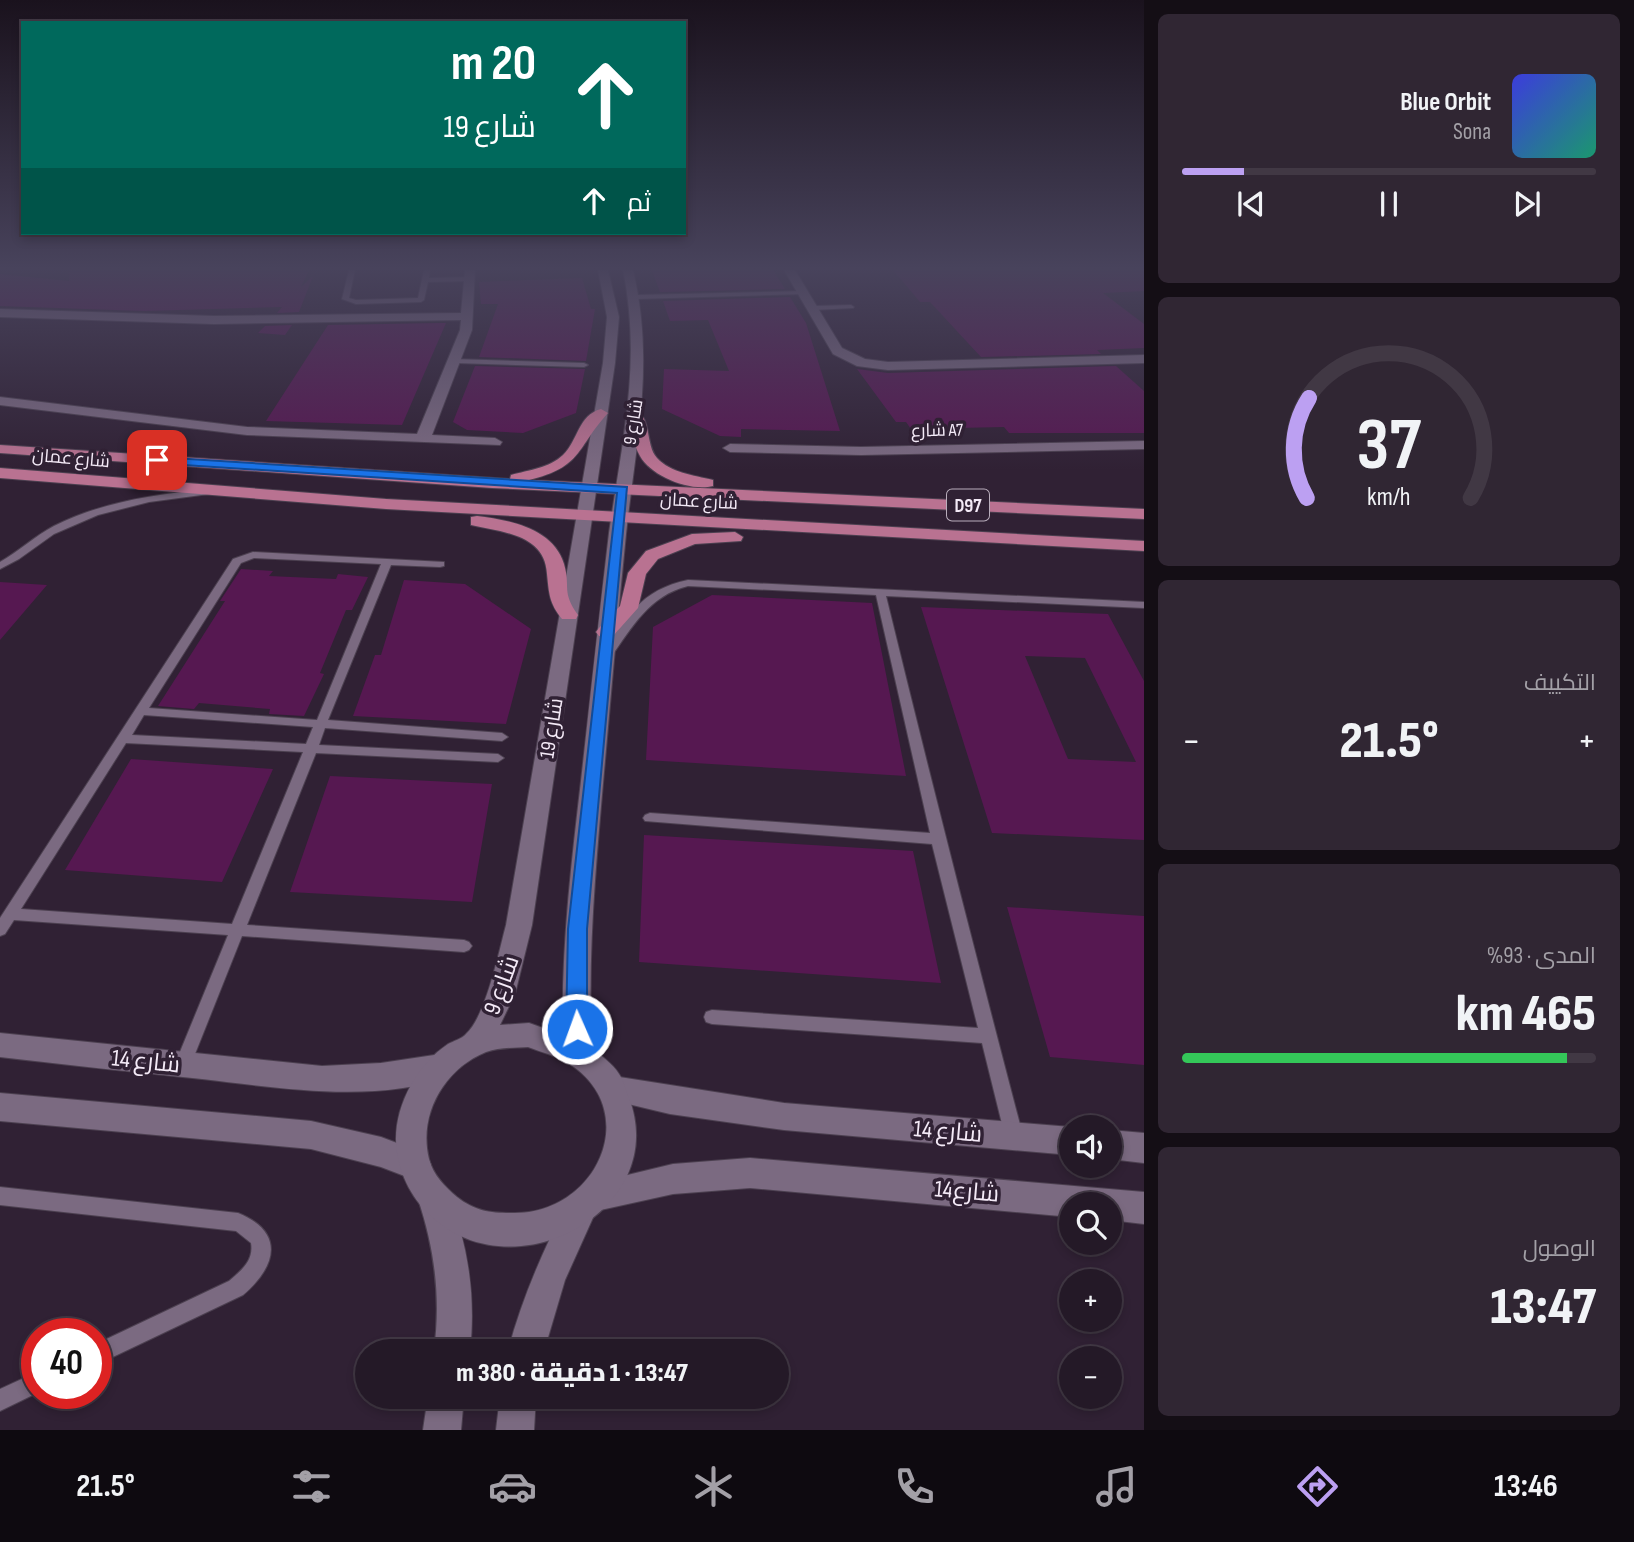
<!DOCTYPE html>
<html lang="ar">
<meta charset="utf-8">
<style>
body{margin:0;font-family:"Sofia Sans Condensed",Cairo,sans-serif;background:#302633;color:#f1f3f6;direction:rtl;height:100vh;display:flex;flex-direction:column;font-size:26px;white-space:nowrap}
*{box-sizing:border-box;margin:0}
p{font-size:23px;color:#a3a0a7}
.icon{flex:none;width:38px;height:38px;fill:none;stroke:currentColor;stroke-width:2;stroke-linecap:round;stroke-linejoin:round}
.map{position:relative;flex:1;overflow:hidden;direction:ltr}
.drawer{display:flex;flex-direction:column;gap:14px;padding:14px;background:#140e15;width:490px}
.drawer>*{flex:none}
.hud{position:absolute;left:21px;top:21px;width:665px;height:214px;border-radius:0px;box-shadow:0 4px 10px #0003,0 0 0 2px #413844;direction:rtl;background:#00695c;color:#fff;overflow:hidden}
.buttons{position:absolute;left:1059px;top:1115px;display:grid;gap:14px}
.buttons a{display:grid;place-items:center;width:63px;height:63px;border-radius:50%;background:#241927;box-shadow:0 4px 10px #0003,0 0 0 2px #413844;font-size:35px}
.speed{position:absolute;left:21px;top:1318px;display:flex;gap:14px;font-size:35px;font-weight:700;text-align:center}
.speed>*{display:grid;place-content:center;width:91px;height:91px;border-radius:50%;background:#241927;box-shadow:0 4px 10px #0003,0 0 0 2px #413844;line-height:1}
.speed .limit{border:10px solid #d22;background:#fff;color:#111}
.pin{position:absolute;display:grid;place-items:center;width:60px;height:60px;color:#fff;margin:-30px;border-radius:14px;box-shadow:0 4px 10px #0006}
.me{position:absolute;width:77px;margin:-38px;rotate:358deg;stroke-linejoin:round;filter:drop-shadow(0 0 5px #0008)}
.turn{display:flex;align-items:center;gap:24px;height:147px;padding:0 35px;font-size:32px}
.turn .icon{width:91px;height:91px;stroke-width:2.5}
.turn b{display:block;font-size:49px;line-height:60px}
.then{display:flex;align-items:center;height:66px;padding:0 35px;background:#0003;gap:14px;font-size:26px}
.big{font-size:52px;font-weight:800;line-height:1.1}
.drawer .tile{flex:1;display:flex;flex-direction:column;justify-content:center;gap:10px;min-width:0;padding:0 24px;border-radius:10px;background:#302633}
.drawer .dial{align-items:center;gap:0}
.dial svg{height:182px;overflow:visible;fill:none;stroke:#413844;stroke-width:7;stroke-linecap:round;text-anchor:middle}
.dial text{fill:#f1f3f6;stroke:none}
.song{display:flex;align-items:center;gap:21px}
.cover{width:84px;height:84px;border-radius:10px;background:linear-gradient(135deg,hsl(240 70% 55%),hsl(160 70% 35%))}
.played{height:7px;border-radius:4px;background:linear-gradient(90deg,#bca0f2 15%,#413844 15%)}
.keys{display:flex;justify-content:space-around;direction:ltr}
.heat{display:flex;justify-content:space-between;align-items:center;font-size:38px;direction:ltr}
.charge{height:10px;border-radius:5px;background:linear-gradient(90deg,#34c759 93%,#413844 0)}
.trip{position:absolute;left:355px;top:1339px;width:434px;height:70px;border-radius:35px;background:#241927;box-shadow:0 4px 10px #0003,0 0 0 2px #413844;font-weight:800;line-height:70px;text-align:center;direction:rtl}
.tab-bar{display:flex;height:112px;justify-content:space-around;align-items:center;background:#0e0a10;color:#a3a0a7}
.tab-bar .icon{width:49px;height:49px}
.tab-bar .on{color:#bca0f2}
.tab-bar b{font-size:32px;color:#f1f3f6}
main{display:flex;flex:1;min-height:0}
.map>svg:first-child{display:block}
</style>
<main>
<section class="drawer">
<div class="tile">
<div class="song"><i class="cover"></i><div><b>Blue Orbit</b><p>Sona</p></div></div>
<div class="played"></div>
<div class="keys"><svg class="icon" aria-label="previous" viewBox="0 0 24 24"><path d="M18 5L8 12l10 7zM5 5v14"/></svg><svg class="icon" aria-label="pause" viewBox="0 0 24 24"><path d="M8 5v14M16 5v14"/></svg><svg class="icon" aria-label="next" viewBox="0 0 24 24"><path d="M6 5l10 7-10 7zM19 5v14"/></svg></div>
</div>
<div class="tile dial"><svg viewBox="0 0 100 80">
<path d="M14 69A42 42 0 1 1 86 69"/>
<path d="M14 69A42 42 0 0 1 15 25" stroke="#bca0f2"/>
<text x="50" y="56" font-size="32" font-weight="700">37</text>
<text x="50" y="72" font-size="11">km/h</text>
</svg></div>
<div class="tile"><p>التكييف</p>
<div class="heat"><a>−</a><b class="big">21.5°</b><a>+</a></div>
</div>
<div class="tile"><p>المدى · 93%</p><b class="big">465 km</b><div class="charge"></div></div>
<div class="tile"><p>الوصول</p><b class="big">13:47</b></div>
</section>
<div class="map">
<svg width="1144" height="1430" viewBox="0 0 1144 1430">
<rect width="100%" height="100%" fill="#302134"/>
<!-- building -->
<path fill="#561851" fill-rule="evenodd" d="M 70,270 L 309,270 L 301,287 L 313,276 L 299,312 L 277,313 L 282,307 L 144,311 L 0,306 L 0,274 L 69,281 Z
M 652,270 L 773,270 L 785,289 L 660,292 Z
M 893,270 L 1144,270 L 1144,291 L 1103,293 L 1144,324 L 1144,348 L 1097,350 L 1101,354 L 981,357 L 930,302 L 920,302 Z
M 582,278 L 591,309 L 595,309 L 586,361 L 479,357 L 498,304 L 481,304 L 479,282 Z
M 790,297 L 806,323 L 840,431 L 741,429 L 741,437 L 720,436 L 662,409 L 664,369 L 729,371 L 708,320 L 670,321 L 663,301 Z
M 440,323 L 446,323 L 402,425 L 266,421 L 328,325 Z
M 292,325 L 285,335 L 258,333 L 265,326 Z
M 475,366 L 585,369 L 576,413 L 523,433 L 467,430 L 453,422 Z
M 1116,366 L 1144,391 L 1144,433 L 1009,433 L 1004,427 L 911,429 L 906,422 L 896,422 L 857,369 L 888,373 Z
M 241,569 L 273,571 L 269,576 L 336,579 L 338,574 L 368,577 L 352,610 L 346,610 L 320,673 L 324,674 L 304,716 L 269,714 L 270,709 L 199,703 L 194,709 L 158,706 L 225,601 L 220,601 Z
M 404,580 L 465,584 L 531,629 L 506,724 L 353,716 L 375,655 L 381,655 Z
M 0,582 L 47,585 L 0,640 Z
M 712,595 L 872,603 L 906,776 L 646,760 L 653,627 Z
M 921,607 L 1108,614 L 1144,681 L 1144,840 L 992,833 ZM 1025,656 L 1085,658 L 1136,762 L 1068,759 Z
M 131,759 L 273,769 L 222,882 L 65,870 Z
M 330,776 L 492,784 L 472,902 L 290,892 Z
M 644,835 L 913,851 L 941,983 L 639,962 Z
M 1007,907 L 1144,916 L 1144,1065 L 1050,1057 Z"/>
<g fill="none" stroke-linecap="round" stroke-linejoin="round">
<!-- service casing -->
<g stroke="#4c4050" stroke-width="2">
<path id="service" d="M 349,270 L 355,270 L 349,298 L 356,300 L 418,298 L 424,270 L 430,270 L 429,278 L 470,277 L 473,279 L 470,281 L 428,282 L 424,300 L 421,302 L 356,304 L 342,299 Z
M 803,291 L 806,293 L 805,294 L 636,299 L 633,297 L 636,295 Z
M 851,305 L 854,307 L 853,308 L 813,310 L 810,308 L 813,306 Z
M 453,359 L 584,363 L 588,365 L 584,367 L 456,363 L 452,361 Z
M 206,489 L 211,492 L 209,494 L 149,502 L 98,515 L 54,534 L 19,559 L 0,569 L 0,562 C 19,551 35,536 54,526 C 101,502 154,495 206,489 Z
M 253,552 L 444,562 L 444,566 L 440,567 L 391,565 L 328,720 L 502,733 L 508,737 L 502,741 L 325,728 L 319,745 L 498,754 L 504,758 L 498,762 L 316,753 L 247,925 L 464,940 L 469,942 L 472,946 L 469,950 L 464,952 L 242,936 L 191,1064 L 189,1069 L 183,1072 L 177,1069 L 175,1064 L 228,935 L 14,920 L 5,934 L 0,936 L 0,918 L 233,559 ZM 254,558 L 381,564 L 317,720 L 149,708 L 241,563 ZM 144,715 L 313,727 L 306,744 L 132,735 ZM 126,743 L 303,752 L 232,924 L 21,909 Z
M 688,580 L 1144,602 L 1144,608 L 886,596 C 930,777 976,957 1023,1136 L 1020,1142 L 1014,1144 L 1008,1142 L 1005,1136 L 982,1043 L 712,1024 L 706,1022 L 704,1017 L 706,1012 L 712,1010 L 978,1028 L 932,844 L 645,821 L 643,818 L 645,815 L 650,813 L 930,833 L 876,595 L 688,586 C 650,595 632,627 611,657 L 603,657 L 601,655 C 627,617 640,590 688,580 Z
M 0,1187 L 238,1213 C 285,1232 277,1266 243,1295 L 96,1365 L 96,1344 L 229,1281 C 242,1270 254,1260 251,1243 L 236,1231 L 0,1205 Z
M 37,1372 L 37,1393 L 0,1411 L 0,1389 Z"/>
</g>
<!-- minor casing -->
<g stroke="#4c4050" stroke-width="2">
<path id="minor" d="M 465,270 L 475,270 L 472,330 L 432,435 L 495,438 L 502,442 L 500,445 L 247,435 L 0,405 L 0,397 L 247,427 L 417,434 L 460,330 L 461,320 L 214,324 L 0,317 L 0,309 L 214,316 L 461,313 Z
M 784,270 L 795,270 L 842,348 L 865,359 L 888,362 L 1144,355 L 1144,363 L 888,370 L 857,366 L 833,354 Z
M 1144,441 L 1144,449 L 861,455 L 730,452 L 723,448 L 730,444 L 861,447 Z
M 0,1033 L 322,1066 L 381,1063 L 441,1054 L 451,1058 L 456,1067 L 451,1076 C 376,1104 280,1088 202,1079 C 135,1072 67,1065 0,1057 Z
M 613,1076 L 784,1103 L 1071,1127 L 1071,1155 L 784,1130 L 670,1114 L 603,1098 L 598,1089 L 603,1080 Z
M 0,1093 L 311,1121 L 381,1137 L 426,1154 L 431,1165 L 426,1176 L 415,1180 L 381,1167 L 311,1149 L 0,1121 Z
M 1110,1130 L 1144,1133 L 1144,1163 L 1110,1159 Z
M 750,1158 L 1144,1192 L 1144,1224 L 1110,1220 L 1110,1204 L 1071,1204 L 1071,1217 L 750,1188 L 673,1194 L 596,1211 L 565,1280 L 544,1351 L 508,1351 C 522,1298 544,1248 569,1200 L 581,1195 L 586,1185 L 673,1164 Z
M 434,1183 L 445,1188 C 468,1241 476,1294 470,1351 L 434,1351 C 441,1298 435,1250 418,1199 L 423,1188 Z
M 428,1396 L 464,1396 L 461,1430 L 423,1430 Z
M 500,1396 L 536,1396 L 534,1430 L 496,1430 Z"/>
</g>
<!-- tertiary casing -->
<g stroke="#4c4050" stroke-width="2">
<path id="tertiary" d="M 598,270 L 608,270 L 619,317 L 615,363 L 532,925 L 515,994 L 500,1025 L 529,1023 L 563,1035 C 561,950 571,866 581,781 C 590,699 599,616 609,533 C 622,441 642,363 623,270 L 633,270 C 655,363 636,441 626,534 C 618,613 611,693 604,772 C 596,864 587,956 592,1048 C 601,1056 613,1064 619,1074 C 624,1081 626,1091 629,1098 C 672,1212 508,1298 426,1211 C 408,1193 396,1165 396,1139 C 396,1103 418,1064 448,1044 C 453,1041 462,1039 466,1034 C 486,1016 499,951 506,925 L 603,363 L 607,317 ZM 528,1047 C 541,1052 557,1056 568,1063 C 645,1111 596,1216 511,1213 C 490,1213 475,1211 457,1197 C 445,1187 433,1175 429,1159 C 418,1115 444,1069 486,1052 C 499,1047 515,1048 528,1047 Z"/>
</g>
<!-- primary casing -->
<g stroke="#4c4050" stroke-width="2">
<path id="primary" d="M 601,409 L 608,413 C 576,448 583,467 529,480 L 1144,509 L 1144,519 L 492,488 L 0,453 L 0,445 L 510,479 L 511,475 C 529,470 549,468 563,455 C 578,441 578,415 601,409 Z
M 634,410 C 652,415 645,445 657,458 C 671,473 693,475 713,480 L 713,486 C 690,492 651,476 640,456 C 632,443 634,427 627,414 Z
M 0,468 L 386,499 L 1144,541 L 1144,551 L 386,509 L 0,478 Z
M 477,516 C 509,520 553,528 564,564 C 571,588 561,591 578,615 L 576,619 L 562,619 C 549,603 549,593 547,574 C 545,534 501,532 471,525 L 471,517 Z
M 735,532 L 743,537 L 741,541 L 695,544 L 658,559 L 646,574 L 638,608 L 613,636 L 599,636 L 596,632 L 599,628 L 620,606 L 628,573 L 646,551 L 692,534 Z"/>
</g>
<!-- service -->
<use href="#service" fill="#7b6a81" fill-rule="evenodd"/>
<!-- minor -->
<use href="#minor" fill="#7b6a81" fill-rule="evenodd"/>
<!-- tertiary -->
<use href="#tertiary" fill="#7b6a81" fill-rule="evenodd"/>
<!-- primary -->
<use href="#primary" fill="#b97291" fill-rule="evenodd"/>
</g>
<!-- sky -->
<linearGradient id="sky" x2="0" y2="1"><stop stop-color="#1a121d"/><stop offset="0.57" stop-color="#48435c"/><stop offset="1" stop-color="#48435c" stop-opacity="0"/></linearGradient>
<rect width="1144" height="470" fill="url(#sky)"/>
<!-- route -->
<path fill="#1a73e8" stroke="#114b97" stroke-width="2" d="M 157,457 L 627,487 L 587,929 L 587,1029 L 584,1036 L 577,1038 L 569,1036 L 566,1029 L 568,929 L 617,493 L 153,463 L 151,460 Z"/>
<g text-anchor="middle" stroke-width="7" stroke-linejoin="round" paint-order="stroke">
<!-- far-street labels -->
<g font-size="18" fill="#f4eaf7" stroke="#302134">
<text transform="translate(633 422) rotate(-81)" y="6">شارع 9</text>
<text transform="translate(937 430) rotate(-1)" y="6">شارع A7</text>
<text transform="translate(71 458) rotate(5)" y="6">شارع عمان</text>
<text transform="translate(699 501) rotate(3)" y="6">شارع عمان</text>
</g>
<!-- shield labels -->
<rect fill="#302134" stroke="#b9aebc" stroke-width="2" x="947" y="489.5" width="42" height="31" rx="5"/>
<g font-size="19" font-weight="bold" fill="#f4eaf7">
<text x="968" y="512">D97</text>
</g>
<!-- street labels -->
<g font-size="21" fill="#f4eaf7" stroke="#302134">
<text transform="translate(551 728) rotate(-81)" y="7">شارع 19</text>
</g>
<!-- near-street labels -->
<g font-size="24" fill="#f4eaf7" stroke="#302134">
<text transform="translate(501 985) rotate(-70)" y="8">شارع 9</text>
<text transform="translate(146 1061) rotate(6)" y="8">شارع 14</text>
<text transform="translate(948 1131) rotate(5)" y="8">شارع 14</text>
<text transform="translate(967 1191) rotate(5)" y="8">شارع14</text>
</g>
</g>
</svg>
<div class="buttons">
<a><svg class="icon" aria-label="sound" viewBox="0 0 24 24"><path d="M4 9h4l5-4v14l-5-4H4zM17 9q2 3 0 6"/></svg></a>
<a><svg class="icon" aria-label="search" viewBox="0 0 24 24"><circle cx="10" cy="10" r="6"/><path d="M15 15l6 6"/></svg></a>
<a>+</a>
<a>−</a>
</div>
<div class="speed"><div class="limit">40</div></div>
<div class="pin" style="left:157px;top:460px;background:#d93025"><svg class="icon" aria-label="arrive" viewBox="0 0 24 24"><path d="M6 21V4h12l-3 4 3 4H6"/></svg></div>
<svg class="me" style="left:577px;top:1029px" viewBox="-20 -20 40 40"><circle r="17" fill="#1a73e8" stroke="#fff" stroke-width="3"/><path d="M0-11L8 9 0 5-8 9z" fill="#fff"/></svg>
<div class="trip">13:47 · 1 دقيقة · 380 m</div>
<div class="hud">
<div class="turn"><svg class="icon" aria-label="ahead" viewBox="0 0 24 24"><path d="M12 20V5M6 11l6-6 6 6"/></svg><div><b>20 m</b>شارع 19</div></div>
<div class="then">ثم<svg class="icon" aria-label="ahead" viewBox="0 0 24 24"><path d="M12 20V5M6 11l6-6 6 6"/></svg></div>
</div>
</div>
</main>
<nav class="tab-bar">
<b>13:46</b>
<svg class="icon on" aria-label="directions" viewBox="0 0 24 24"><path d="M12 3l9 9-9 9-9-9zM9 14v-3h6M13 9l2 2-2 2"/></svg>
<svg class="icon" aria-label="music" viewBox="0 0 24 24"><path d="M9 18V5l10-2v13"/><circle cx="6" cy="18" r="3"/><circle cx="16" cy="16" r="3"/></svg>
<svg class="icon" aria-label="phone" viewBox="0 0 24 24"><path d="M5 4h4l2 5-3 2q2 4 5 5l2-3 5 2v4C11 20 4 13 5 4z"/></svg>
<svg class="icon" aria-label="climate" viewBox="0 0 24 24"><path d="M12 3v18M4 7l16 10M4 17L20 7"/></svg>
<svg class="icon" aria-label="car" viewBox="0 0 24 24"><path d="M5 17H2v-5l4-1 3-4h7l3 4 3 1v5h-3M9 17h6M6 11h13"/><circle cx="7" cy="17" r="2"/><circle cx="17" cy="17" r="2"/></svg>
<svg class="icon" aria-label="filters" viewBox="0 0 24 24"><path d="M4 7h16M4 17h16"/><circle cx="9" cy="7" r="2"/><circle cx="15" cy="17" r="2"/></svg>
<b>21.5°</b>
</nav>
